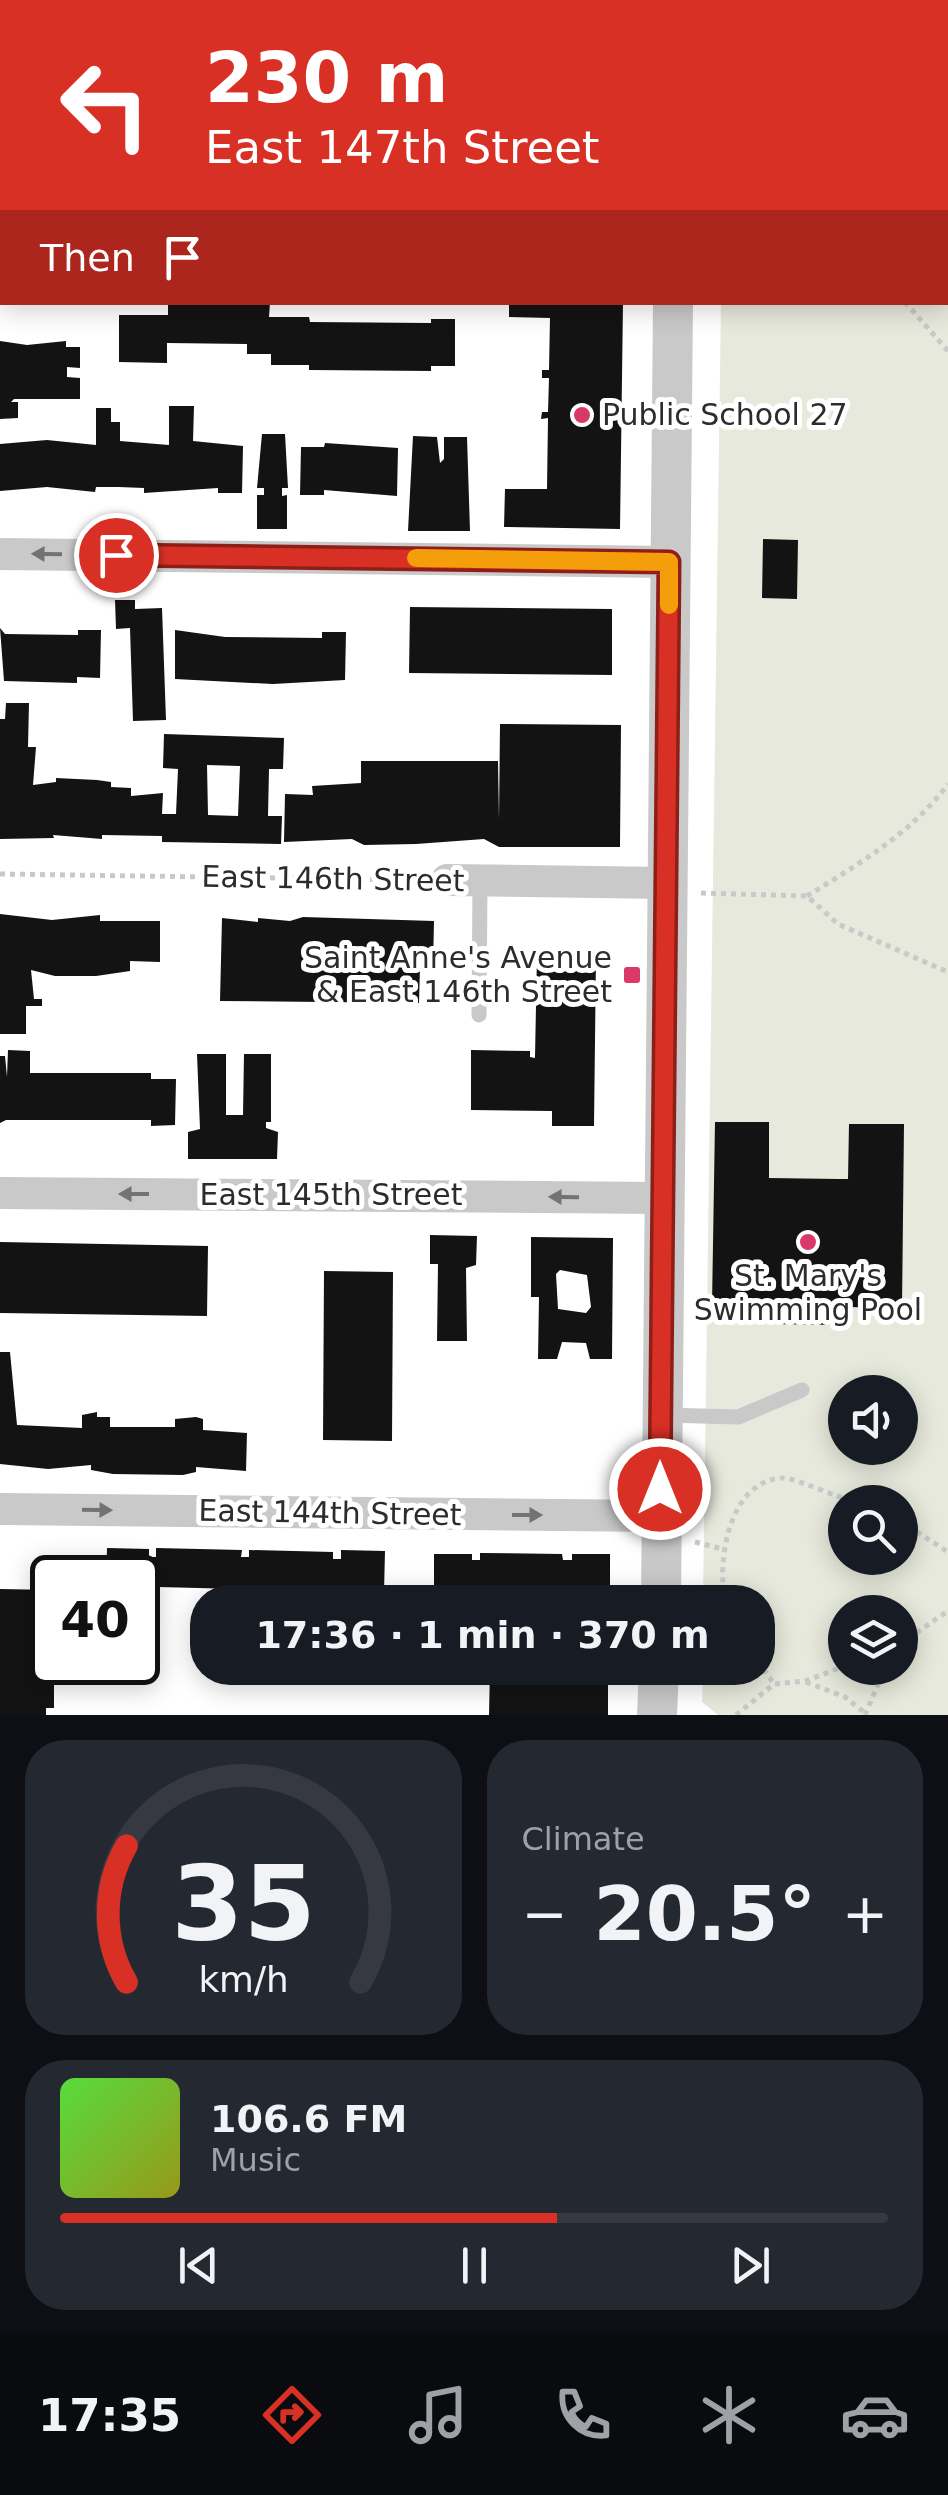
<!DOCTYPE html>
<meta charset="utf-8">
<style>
body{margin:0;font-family:"DejaVu Sans",sans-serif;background:#242831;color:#f1f3f6;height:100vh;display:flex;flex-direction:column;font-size:38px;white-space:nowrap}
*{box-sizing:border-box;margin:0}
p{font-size:32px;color:#9ea1a6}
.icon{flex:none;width:55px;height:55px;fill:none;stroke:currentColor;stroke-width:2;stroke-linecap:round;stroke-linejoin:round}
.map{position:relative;height:1715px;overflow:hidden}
.sheet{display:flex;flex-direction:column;gap:25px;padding:25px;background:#0d0f14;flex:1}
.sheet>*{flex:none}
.banner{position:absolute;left:0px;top:0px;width:950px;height:305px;box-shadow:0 5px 25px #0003;background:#d93025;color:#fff;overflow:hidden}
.buttons{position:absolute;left:828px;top:1375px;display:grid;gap:20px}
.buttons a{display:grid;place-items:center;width:90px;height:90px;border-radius:50%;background:#171b24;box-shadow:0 5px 25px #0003;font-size:50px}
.speed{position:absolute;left:30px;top:1555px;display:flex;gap:20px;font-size:50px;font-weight:700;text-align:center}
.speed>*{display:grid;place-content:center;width:130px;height:130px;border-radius:50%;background:#171b24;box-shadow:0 5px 25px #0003;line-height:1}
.speed .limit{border:5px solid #111;border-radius:15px;background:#fff;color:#111}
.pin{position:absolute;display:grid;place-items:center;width:85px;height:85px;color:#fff;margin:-42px;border:5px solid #fff;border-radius:50%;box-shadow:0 2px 10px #0007}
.me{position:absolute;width:110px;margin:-55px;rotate:0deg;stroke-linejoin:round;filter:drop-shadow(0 0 8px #0008)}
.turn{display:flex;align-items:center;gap:35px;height:210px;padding:0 40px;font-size:45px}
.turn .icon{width:130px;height:130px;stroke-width:2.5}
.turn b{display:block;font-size:70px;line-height:85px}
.then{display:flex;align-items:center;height:95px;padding:0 40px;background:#0003;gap:20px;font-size:38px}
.big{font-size:75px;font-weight:600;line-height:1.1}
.sheet .card{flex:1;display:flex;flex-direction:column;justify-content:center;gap:15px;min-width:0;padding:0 35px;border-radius:40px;background:#242831}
.sheet .dial{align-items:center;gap:0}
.dial svg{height:260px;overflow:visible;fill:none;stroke:#363941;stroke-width:7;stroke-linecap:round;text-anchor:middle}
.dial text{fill:#f1f3f6;stroke:none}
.song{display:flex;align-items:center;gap:30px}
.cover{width:120px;height:120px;border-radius:15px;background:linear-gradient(135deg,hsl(110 70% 55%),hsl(60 70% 35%))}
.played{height:10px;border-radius:5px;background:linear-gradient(90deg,#d93025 60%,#363941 60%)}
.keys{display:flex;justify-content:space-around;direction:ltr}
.heat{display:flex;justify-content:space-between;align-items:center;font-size:55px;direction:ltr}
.sheet .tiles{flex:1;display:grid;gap:25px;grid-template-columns:1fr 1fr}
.card:last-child{grid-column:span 2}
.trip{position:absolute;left:190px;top:1585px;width:585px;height:100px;border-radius:40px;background:#171b24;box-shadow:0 5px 25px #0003;font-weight:600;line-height:100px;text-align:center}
.menu{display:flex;height:160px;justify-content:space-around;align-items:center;background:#090b0e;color:#9ea1a6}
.menu .icon{width:70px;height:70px}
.menu .on{color:#d93025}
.menu b{font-size:45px;color:#f1f3f6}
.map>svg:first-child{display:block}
</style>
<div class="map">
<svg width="948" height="1715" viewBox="0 0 948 1715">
<rect width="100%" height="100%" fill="#fff"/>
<!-- green -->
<path fill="#e6e9db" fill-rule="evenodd" d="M 729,0 L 948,0 L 948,1715 L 718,1715 L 702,1702 L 703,1668 L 758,1668 L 758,1602 L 703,1602 L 721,303 L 948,302 L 948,2 ZM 845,1392 L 900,1392 L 900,1448 L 845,1448 ZM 845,1502 L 900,1502 L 900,1558 L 845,1558 ZM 845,1612 L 900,1612 L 900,1668 L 845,1668 Z"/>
<!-- building -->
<path fill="#131313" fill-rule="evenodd" d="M 168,302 L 270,302 L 269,317 L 309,317 L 310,322 L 431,323 L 431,319 L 455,319 L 455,366 L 431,366 L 431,371 L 309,370 L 309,365 L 271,365 L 271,354 L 247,354 L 247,344 L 167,343 L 167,363 L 119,362 L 119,315 L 168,315 Z
M 509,302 L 623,302 L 620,529 L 504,527 L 505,489 L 547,489 L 548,418 L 541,419 L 542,412 L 548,412 L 549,378 L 542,378 L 542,370 L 549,370 L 550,318 L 509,317 Z
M 0,341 L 27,345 L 66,341 L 66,347 L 80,347 L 80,368 L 67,367 L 67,377 L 80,378 L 80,399 L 14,399 L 11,402 L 18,402 L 18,418 L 0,419 Z
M 169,406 L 194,406 L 193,441 L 243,446 L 242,493 L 218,493 L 218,488 L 144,493 L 144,488 L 119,487 L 96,487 L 95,492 L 47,487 L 0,491 L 0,444 L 47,440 L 96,445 L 96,408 L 111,408 L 111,422 L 120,422 L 120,441 L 169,445 Z
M 262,434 L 285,434 L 288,488 L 282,488 L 282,496 L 287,495 L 287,529 L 257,529 L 257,495 L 264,495 L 264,488 L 257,488 Z
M 413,436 L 437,437 L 440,463 L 444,459 L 444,437 L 467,437 L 470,531 L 408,531 Z
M 325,443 L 398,448 L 397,496 L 324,490 L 324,495 L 300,495 L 301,447 L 324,447 Z
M 763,539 L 798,540 L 797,599 L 762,598 Z
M 115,600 L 135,600 L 135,609 L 162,608 L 166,720 L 133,721 L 130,628 L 116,629 Z
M 410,607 L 612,609 L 612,675 L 409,673 Z
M 0,628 L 5,634 L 78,635 L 78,630 L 101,630 L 100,678 L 77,677 L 77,683 L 4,681 Z
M 175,630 L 225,637 L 322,638 L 322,632 L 346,632 L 345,680 L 273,684 L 175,679 Z
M 6,703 L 29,703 L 28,747 L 36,747 L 33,785 L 56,782 L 56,778 L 97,780 L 111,782 L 111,787 L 131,788 L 131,796 L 163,793 L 162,814 L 176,814 L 178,769 L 163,768 L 164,734 L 284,738 L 283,769 L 269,769 L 268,816 L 282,816 L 281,844 L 162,842 L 162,836 L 102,835 L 102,839 L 53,835 L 54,838 L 0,839 L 0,719 L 5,719 ZM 207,765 L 240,766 L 238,816 L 208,815 Z
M 500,724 L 621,725 L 620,847 L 499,847 L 484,839 L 416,844 L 364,845 L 352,839 L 284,842 L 285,794 L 313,795 L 312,786 L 361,783 L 361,761 L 498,761 L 499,820 Z
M 0,914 L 52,920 L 100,915 L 100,921 L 160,921 L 160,962 L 130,961 L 130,971 L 96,976 L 55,976 L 31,970 L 34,999 L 42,999 L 42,1006 L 26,1006 L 26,1034 L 0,1034 Z
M 303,917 L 434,921 L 433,967 L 420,967 L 419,1003 L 220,1001 L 222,918 L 258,922 L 258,918 L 290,921 Z
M 537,954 L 596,955 L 594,1126 L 552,1126 L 552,1111 L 471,1110 L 471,1050 L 530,1051 L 530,1057 L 535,1058 Z
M 8,1050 L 30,1051 L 30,1073 L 151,1073 L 151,1079 L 176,1079 L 175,1125 L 151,1126 L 151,1120 L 6,1120 L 0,1123 L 0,1056 L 5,1056 L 7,1077 Z
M 197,1054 L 226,1054 L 226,1115 L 243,1115 L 244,1054 L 271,1054 L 271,1122 L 266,1122 L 266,1128 L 278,1132 L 277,1159 L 188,1159 L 188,1132 L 200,1129 Z
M 715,1122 L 769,1122 L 769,1178 L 838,1179 L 848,1179 L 849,1124 L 904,1124 L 902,1308 L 847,1307 L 846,1325 L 768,1324 L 769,1306 L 712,1305 Z
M 430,1235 L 477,1236 L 476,1265 L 466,1268 L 467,1341 L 437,1341 L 438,1264 L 430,1264 Z
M 531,1237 L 613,1238 L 612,1359 L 590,1359 L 586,1343 L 562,1342 L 557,1359 L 538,1359 L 539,1297 L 531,1297 ZM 560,1270 L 587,1275 L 591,1307 L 586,1313 L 558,1309 L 556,1274 Z
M 0,1242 L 208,1246 L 207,1316 L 0,1313 Z
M 324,1271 L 393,1272 L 392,1441 L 323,1440 Z
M 0,1352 L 10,1352 L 17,1425 L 82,1428 L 82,1415 L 97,1412 L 97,1417 L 110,1417 L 110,1427 L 175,1427 L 175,1419 L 196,1417 L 203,1419 L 203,1430 L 247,1433 L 246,1471 L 196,1467 L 196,1472 L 183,1475 L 113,1474 L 91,1470 L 91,1465 L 48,1469 L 0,1464 Z
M 107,1548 L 149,1549 L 149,1557 L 156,1557 L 156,1548 L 242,1550 L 241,1557 L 249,1557 L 249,1550 L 333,1552 L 333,1559 L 341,1559 L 341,1550 L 385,1551 L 384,1592 L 251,1589 L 251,1594 L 238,1594 L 238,1589 L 158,1587 L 158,1592 L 147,1592 L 138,1589 L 138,1578 L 106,1578 Z
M 480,1553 L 562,1554 L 563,1560 L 572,1560 L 572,1554 L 610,1554 L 610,1593 L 470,1596 L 470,1591 L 434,1591 L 434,1554 L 472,1554 L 472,1560 L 480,1560 Z
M 0,1589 L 52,1590 L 48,1655 L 54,1662 L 54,1708 L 46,1708 L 46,1715 L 0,1715 Z
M 490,1668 L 608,1668 L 608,1715 L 489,1715 Z"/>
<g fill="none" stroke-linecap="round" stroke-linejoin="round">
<!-- path -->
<path stroke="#c9c9c9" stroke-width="5" stroke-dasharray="5 5" stroke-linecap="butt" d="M 899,0 L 899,2
M 799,2 L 799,0
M 905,302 L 948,351
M 0,874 L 422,880
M 701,893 L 807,896 L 838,924 L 948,972
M 807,896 C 857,865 912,833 948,784
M 900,1521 L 948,1552
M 695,1542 L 722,1549
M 725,1602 C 717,1562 728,1481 782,1478 C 794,1477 839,1499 857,1502
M 900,1644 L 948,1611
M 758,1661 L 774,1684
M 806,1682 L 845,1697 L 865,1713
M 736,1715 L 774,1684 L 805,1681 L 845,1666
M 865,1715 L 885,1668"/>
<!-- service -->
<path stroke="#c9c9c9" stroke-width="15" d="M 479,1015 L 480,881
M 664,1415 L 738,1417 L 802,1390"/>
<!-- minor -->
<path stroke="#c9c9c9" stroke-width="32" d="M 0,245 L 2,245
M 0,554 L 669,562
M 447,880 L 666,883
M 0,1193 L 662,1198
M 0,1509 L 660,1516"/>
<!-- tertiary -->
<path stroke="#c9c9c9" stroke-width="40" d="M 675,2 L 675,0
M 661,1602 L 673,302
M 657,1715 L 659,1668"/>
</g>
<!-- one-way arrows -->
<defs><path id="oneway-solid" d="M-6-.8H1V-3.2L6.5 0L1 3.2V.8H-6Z" transform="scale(2.5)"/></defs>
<g fill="#737373">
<use href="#oneway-solid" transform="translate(47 554) rotate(-179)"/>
<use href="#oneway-solid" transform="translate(134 1194) rotate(-180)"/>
<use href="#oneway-solid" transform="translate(564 1197) rotate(-179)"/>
<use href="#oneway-solid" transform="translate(97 1510) rotate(1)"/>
<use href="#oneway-solid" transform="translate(527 1515)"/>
</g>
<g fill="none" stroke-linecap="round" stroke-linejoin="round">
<!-- route casing -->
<g stroke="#8d1f18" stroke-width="25">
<path id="route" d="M 116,555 L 669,562 L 660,1489"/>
</g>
<!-- route -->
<use href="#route" stroke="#d93025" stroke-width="18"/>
<!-- slow -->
<path stroke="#f59e0b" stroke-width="18" d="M 416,558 L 669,562 L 669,605"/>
</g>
<!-- markers -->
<g fill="#d93968" stroke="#fff" stroke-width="4">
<circle cx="582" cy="415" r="10"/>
<rect x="622" y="965" width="20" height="20" rx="5"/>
<circle cx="808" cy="1242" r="10"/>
</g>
<g text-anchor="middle" stroke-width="10" stroke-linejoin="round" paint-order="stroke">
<!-- poi labels -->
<g font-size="30" fill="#2c2c2c" stroke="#fff" text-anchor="start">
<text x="602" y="425">Public School 27</text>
<text x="612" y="968" text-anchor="end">Saint Anne's Avenue<tspan x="612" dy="34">&amp; East 146th Street</tspan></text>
<text x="808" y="1286" text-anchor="middle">St. Mary's<tspan x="808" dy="34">Swimming Pool</tspan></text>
</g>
<!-- street labels -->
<g font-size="30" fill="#2c2c2c" stroke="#fff">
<text transform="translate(333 879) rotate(1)" y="10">East 146th Street</text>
<text x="331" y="1205">East 145th Street</text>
<text transform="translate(330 1513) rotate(1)" y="10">East 144th Street</text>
</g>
</g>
</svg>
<div class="buttons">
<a><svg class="icon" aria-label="sound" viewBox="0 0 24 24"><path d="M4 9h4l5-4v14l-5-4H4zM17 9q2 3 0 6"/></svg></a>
<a><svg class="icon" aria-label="search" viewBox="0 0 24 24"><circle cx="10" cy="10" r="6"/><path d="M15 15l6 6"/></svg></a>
<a><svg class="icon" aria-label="layers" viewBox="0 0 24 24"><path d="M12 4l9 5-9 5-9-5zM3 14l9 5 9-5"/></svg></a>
</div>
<div class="speed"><div class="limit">40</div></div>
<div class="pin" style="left:116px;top:555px;background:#d93025"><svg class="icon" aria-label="arrive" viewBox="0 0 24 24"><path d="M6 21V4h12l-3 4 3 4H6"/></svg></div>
<svg class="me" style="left:660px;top:1489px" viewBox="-20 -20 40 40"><circle r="17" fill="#d93025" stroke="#fff" stroke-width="3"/><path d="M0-11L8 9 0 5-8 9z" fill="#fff"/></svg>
<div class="trip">17:36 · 1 min · 370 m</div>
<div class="banner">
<div class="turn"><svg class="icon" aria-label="left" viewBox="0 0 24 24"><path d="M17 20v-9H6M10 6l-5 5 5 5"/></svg><div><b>230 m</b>East 147th Street</div></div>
<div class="then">Then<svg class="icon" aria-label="arrive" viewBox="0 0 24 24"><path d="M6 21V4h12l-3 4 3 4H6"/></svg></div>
</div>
</div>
<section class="sheet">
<div class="tiles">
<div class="card dial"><svg viewBox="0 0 100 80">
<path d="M14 69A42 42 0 1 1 86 69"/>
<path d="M14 69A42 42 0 0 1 14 27" stroke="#d93025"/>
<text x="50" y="56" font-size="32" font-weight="700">35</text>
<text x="50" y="72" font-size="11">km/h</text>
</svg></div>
<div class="card"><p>Climate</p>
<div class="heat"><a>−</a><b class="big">20.5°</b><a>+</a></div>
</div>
<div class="card">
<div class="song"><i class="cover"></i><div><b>106.6 FM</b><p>Music</p></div></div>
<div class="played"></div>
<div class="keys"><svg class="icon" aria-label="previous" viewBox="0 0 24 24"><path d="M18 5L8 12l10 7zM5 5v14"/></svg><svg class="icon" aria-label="pause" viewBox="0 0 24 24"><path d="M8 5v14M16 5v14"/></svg><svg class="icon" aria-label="next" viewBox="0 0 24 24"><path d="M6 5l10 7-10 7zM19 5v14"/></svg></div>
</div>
</div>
</section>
<nav class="menu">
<b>17:35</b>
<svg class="icon on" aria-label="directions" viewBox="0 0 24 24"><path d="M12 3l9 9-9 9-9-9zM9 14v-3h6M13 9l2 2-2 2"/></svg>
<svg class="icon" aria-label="music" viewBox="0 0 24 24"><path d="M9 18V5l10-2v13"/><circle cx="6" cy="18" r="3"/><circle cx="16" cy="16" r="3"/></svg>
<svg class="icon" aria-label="phone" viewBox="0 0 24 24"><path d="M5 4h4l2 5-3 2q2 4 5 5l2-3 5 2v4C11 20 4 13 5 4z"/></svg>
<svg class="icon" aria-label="climate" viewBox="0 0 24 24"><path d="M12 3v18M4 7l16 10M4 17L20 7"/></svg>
<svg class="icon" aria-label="car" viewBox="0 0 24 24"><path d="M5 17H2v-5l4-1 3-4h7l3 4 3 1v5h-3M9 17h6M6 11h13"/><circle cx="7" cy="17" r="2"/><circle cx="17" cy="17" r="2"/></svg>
</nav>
